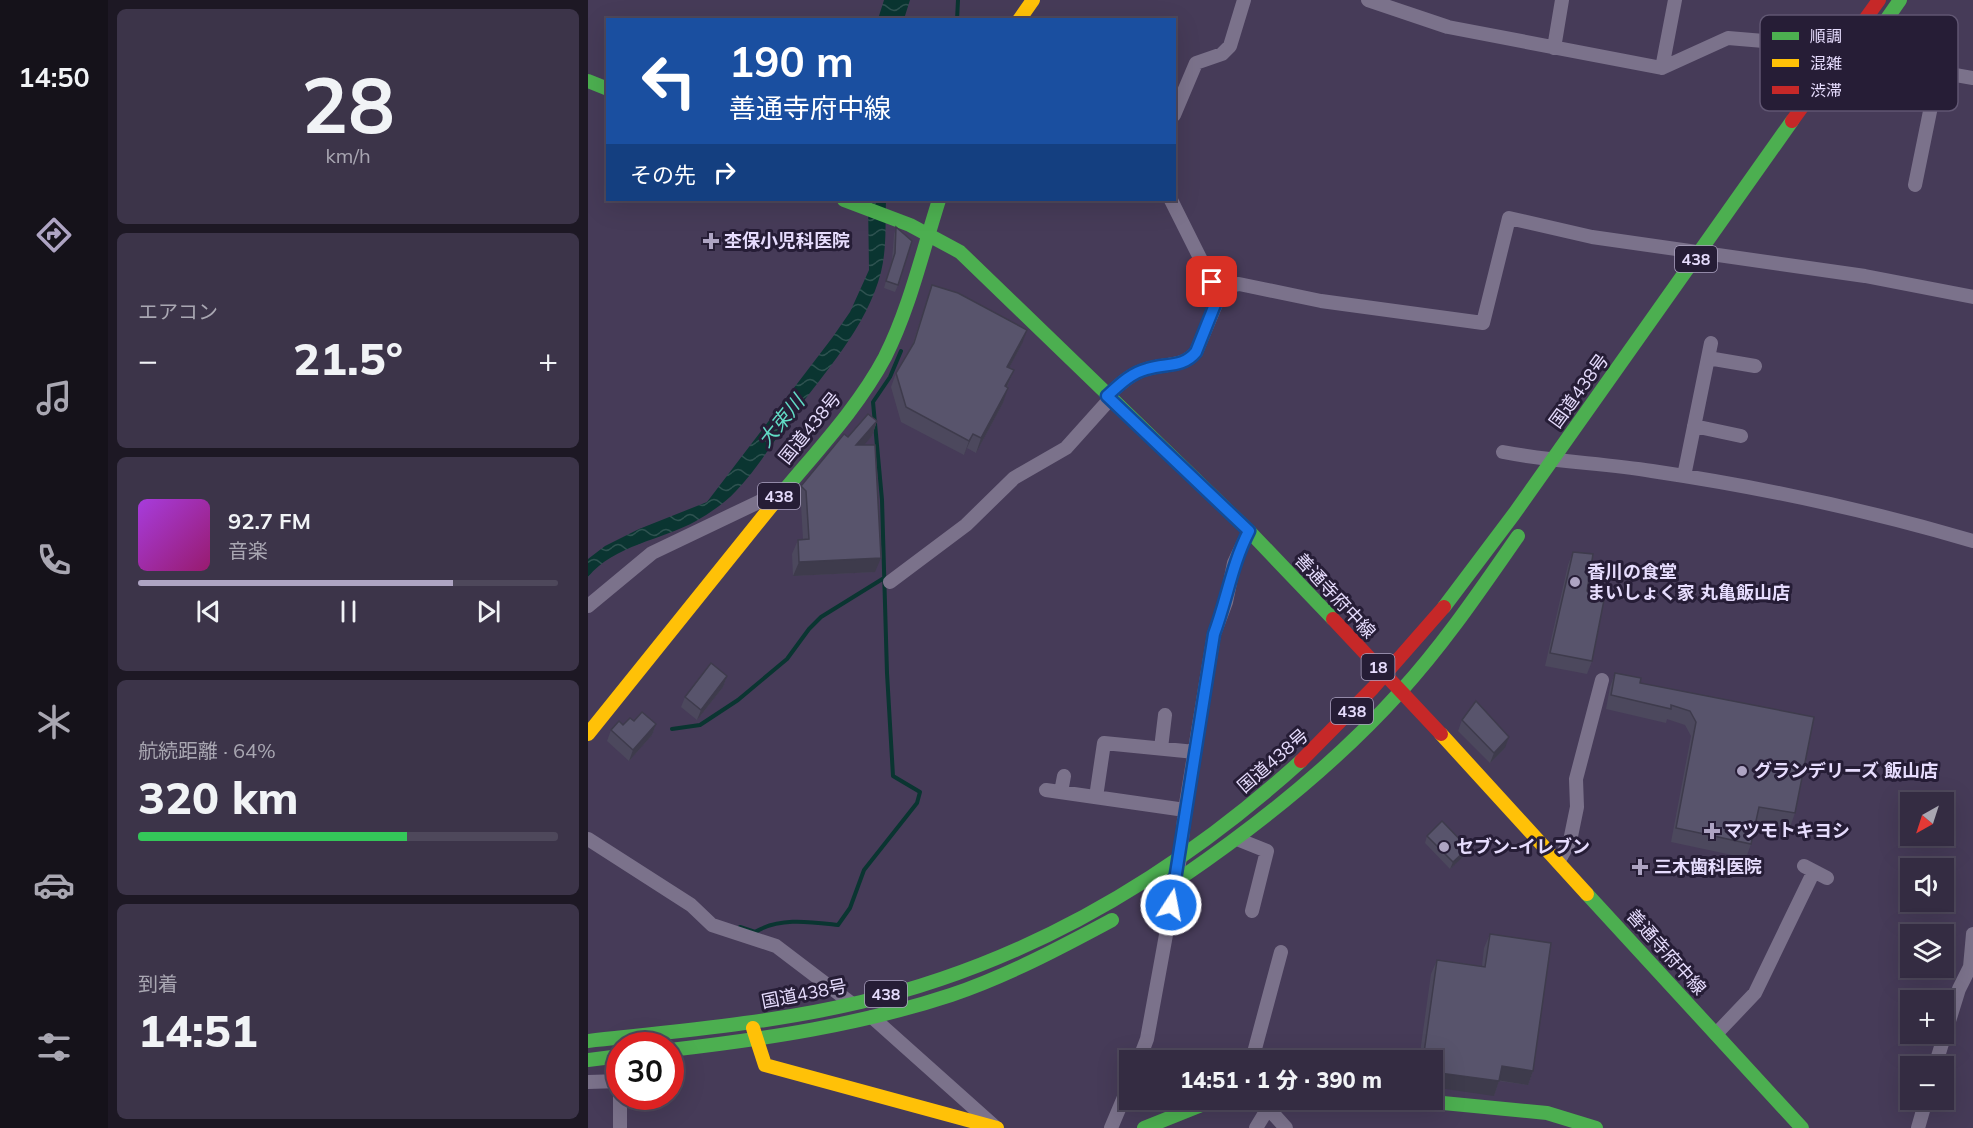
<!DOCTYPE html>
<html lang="ja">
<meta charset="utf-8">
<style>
body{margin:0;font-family:Mulish,"Noto Sans JP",sans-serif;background:#3c3449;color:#f1f3f6;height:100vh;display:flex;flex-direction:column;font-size:22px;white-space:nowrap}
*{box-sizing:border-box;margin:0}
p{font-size:20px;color:#a9a7b2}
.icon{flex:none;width:33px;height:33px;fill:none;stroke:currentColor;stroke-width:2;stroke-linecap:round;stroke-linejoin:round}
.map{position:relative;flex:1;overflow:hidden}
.drawer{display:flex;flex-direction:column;gap:9px;padding:9px;background:#1d1824;width:480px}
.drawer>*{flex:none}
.hud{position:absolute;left:18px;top:18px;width:570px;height:183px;border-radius:0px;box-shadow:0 6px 24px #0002,0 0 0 2px #4e485b;background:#1a4fa0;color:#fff;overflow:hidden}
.needle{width:39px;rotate:219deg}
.tools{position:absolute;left:1312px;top:792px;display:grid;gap:12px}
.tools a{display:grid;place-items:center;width:54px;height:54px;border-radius:0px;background:#342c42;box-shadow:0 6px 24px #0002,0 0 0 2px #4e485b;font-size:30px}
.speed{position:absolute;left:18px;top:1032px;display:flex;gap:12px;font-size:30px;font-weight:700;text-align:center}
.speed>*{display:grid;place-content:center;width:78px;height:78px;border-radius:50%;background:#342c42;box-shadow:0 6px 24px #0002,0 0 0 2px #4e485b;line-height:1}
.speed .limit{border:9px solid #d22;background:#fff;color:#111}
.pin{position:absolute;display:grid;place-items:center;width:51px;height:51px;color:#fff;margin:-26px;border-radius:12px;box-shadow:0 3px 9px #0006}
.me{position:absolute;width:66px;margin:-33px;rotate:11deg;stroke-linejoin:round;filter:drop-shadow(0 0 4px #0008)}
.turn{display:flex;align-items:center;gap:21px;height:126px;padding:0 24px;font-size:27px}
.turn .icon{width:78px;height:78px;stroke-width:2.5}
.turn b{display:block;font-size:42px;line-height:51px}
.then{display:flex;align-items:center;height:57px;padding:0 24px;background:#0003;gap:12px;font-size:22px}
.big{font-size:45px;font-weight:800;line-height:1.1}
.drawer .card{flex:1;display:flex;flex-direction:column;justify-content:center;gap:9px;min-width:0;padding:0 21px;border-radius:9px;background:#3c3449}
.drawer .dial{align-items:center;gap:0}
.dial b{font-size:78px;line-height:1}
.song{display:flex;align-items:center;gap:18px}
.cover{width:72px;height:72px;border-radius:9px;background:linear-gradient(135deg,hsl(280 70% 55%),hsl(320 70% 35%))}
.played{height:6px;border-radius:3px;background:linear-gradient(90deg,#aea4c3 75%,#4e485b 75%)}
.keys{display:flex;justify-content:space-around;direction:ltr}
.heat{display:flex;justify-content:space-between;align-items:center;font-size:33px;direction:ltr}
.charge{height:9px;border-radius:4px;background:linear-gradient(90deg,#34c759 64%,#4e485b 0)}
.trip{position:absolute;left:531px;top:1050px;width:324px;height:60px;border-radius:0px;background:#342c42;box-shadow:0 6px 24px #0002,0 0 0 2px #4e485b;font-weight:800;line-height:60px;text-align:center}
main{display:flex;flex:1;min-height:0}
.tab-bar{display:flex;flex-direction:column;width:108px;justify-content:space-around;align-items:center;background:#15121a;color:#a9a7b2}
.tab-bar .icon{width:42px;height:42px}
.tab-bar .active{color:#aea4c3}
.tab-bar b{font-size:27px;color:#f1f3f6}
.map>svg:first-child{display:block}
</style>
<main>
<nav class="tab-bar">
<b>14:50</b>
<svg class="icon active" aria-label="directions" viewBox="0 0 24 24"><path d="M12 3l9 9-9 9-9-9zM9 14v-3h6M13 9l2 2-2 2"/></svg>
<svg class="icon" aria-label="music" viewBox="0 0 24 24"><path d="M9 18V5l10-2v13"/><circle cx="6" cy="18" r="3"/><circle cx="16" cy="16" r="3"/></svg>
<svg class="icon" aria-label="phone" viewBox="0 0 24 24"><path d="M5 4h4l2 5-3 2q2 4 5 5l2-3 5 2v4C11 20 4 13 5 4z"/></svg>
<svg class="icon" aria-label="climate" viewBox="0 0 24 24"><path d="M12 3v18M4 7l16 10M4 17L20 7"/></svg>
<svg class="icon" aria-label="car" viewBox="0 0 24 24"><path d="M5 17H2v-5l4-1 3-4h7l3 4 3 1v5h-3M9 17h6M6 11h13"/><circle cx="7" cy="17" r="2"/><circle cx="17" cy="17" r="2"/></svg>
<svg class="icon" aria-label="filters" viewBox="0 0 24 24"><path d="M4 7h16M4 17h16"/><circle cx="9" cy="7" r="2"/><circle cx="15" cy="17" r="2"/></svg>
</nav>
<section class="drawer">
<div class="card dial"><b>28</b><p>km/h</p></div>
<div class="card"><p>エアコン</p>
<div class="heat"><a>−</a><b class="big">21.5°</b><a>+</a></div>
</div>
<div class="card">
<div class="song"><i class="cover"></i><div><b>92.7 FM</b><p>音楽</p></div></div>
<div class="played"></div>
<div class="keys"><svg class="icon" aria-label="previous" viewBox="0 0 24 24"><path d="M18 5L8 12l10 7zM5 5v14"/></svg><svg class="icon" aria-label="pause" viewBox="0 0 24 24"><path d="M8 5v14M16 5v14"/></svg><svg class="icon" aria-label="next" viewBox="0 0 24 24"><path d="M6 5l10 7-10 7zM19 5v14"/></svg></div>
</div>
<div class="card"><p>航続距離 · 64%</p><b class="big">320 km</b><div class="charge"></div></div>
<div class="card"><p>到着</p><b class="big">14:51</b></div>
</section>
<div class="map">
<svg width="1385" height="1128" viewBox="0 0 1385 1128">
<defs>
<pattern id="water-waves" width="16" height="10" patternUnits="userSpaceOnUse" patternTransform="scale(1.5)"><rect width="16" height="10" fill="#0a3531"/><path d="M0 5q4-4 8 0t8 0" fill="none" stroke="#2e5250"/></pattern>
</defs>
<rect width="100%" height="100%" fill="#463b58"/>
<!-- water -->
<path fill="url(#water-waves)" d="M 296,0 L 322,0 L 316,19 L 290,19 Z
M 280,200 L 298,200 C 297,224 299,247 293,272 C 279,327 236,373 203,418 C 185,442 169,469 148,491 C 138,502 122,513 108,521 C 74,540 26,545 0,577 L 0,559 L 17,546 L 51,529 L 119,502 L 244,338 L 262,312 L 281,270 Z"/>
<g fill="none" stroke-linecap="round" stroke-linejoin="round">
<!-- stream -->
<path stroke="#0a3531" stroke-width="4" d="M 369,20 L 370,0
M 84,729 L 112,725 L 150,700 L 199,659 L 221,629 L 233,617 L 296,578
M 152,927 L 167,932 C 192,917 223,922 250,925 L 262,908 L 276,870 L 329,803 L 332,792 L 305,776 L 299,673 L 294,500 L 285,402 L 302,377 L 313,351"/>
<!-- street -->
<path stroke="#7b728b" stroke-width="14" d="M 780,0 L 860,27 L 1074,68 L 1140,38 L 1176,41 L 1385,78
M 966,48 L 974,0
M 1074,68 L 1087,0
M 586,115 L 608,63 L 634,54 L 642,46 L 656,0
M 1327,185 L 1350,72
M 583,200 L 624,282 L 635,287
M 1120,358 L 1167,366
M 519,396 C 531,385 543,373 559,369 C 578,363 594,368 608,352 L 635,287 L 651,284 L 733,301 L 895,323 L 921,218 L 1004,237 L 1277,276 L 1385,297
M 1106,426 L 1153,436
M 915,452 C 965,462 1015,463 1064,471 C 1172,487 1280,510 1385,541
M 1096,476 L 1123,343
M 302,582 L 378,525 L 426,478 L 478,448 L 522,399
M 0,606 L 64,553 L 177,499 L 185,500
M 573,748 L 577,715
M 458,790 L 597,810
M 473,792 L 476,776
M 508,797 L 516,743 L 607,752
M 0,839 L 103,905 L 124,925 L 188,946 L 263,1003
M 649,839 L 679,851 L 664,911
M 970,862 L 982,841 L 989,807 L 988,779 L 1014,680
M 1216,866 L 1239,878
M 284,1017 L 406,1126
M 1128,1034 L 1167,993 L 1226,871
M 551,1060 L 559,1039 L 592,858 L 597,810 L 626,634 L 638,602 L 646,563 L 661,531
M 664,1060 L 693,952
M 1347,1066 L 1371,989 L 1382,967 L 1385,934
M 0,1082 L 32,1081
M 32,1096 L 32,1128
M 680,1108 L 698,1128
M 523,1128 L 542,1083
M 668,1128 L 685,1100
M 1330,1128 L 1338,1100"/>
<!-- fast -->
<path stroke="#4caf50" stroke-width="14" d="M 1289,33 L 1312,0
M 0,81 L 20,89
M 256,200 L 322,225 L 372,252 L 661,531 L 745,619
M 185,504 C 223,457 269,410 297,357 C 322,307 334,253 351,200
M 856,607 L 926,514 L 1204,121
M 594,877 C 673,823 748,763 812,692 C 856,644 893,589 930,536
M 999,894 L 1214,1128
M 0,1041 C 91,1031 184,1023 273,1002 C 442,962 586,876 713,761
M 82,1050 C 177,1039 272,1025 363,995 C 419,976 472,948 524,920
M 0,1060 L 32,1056
M 824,1100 L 959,1113 L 1008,1128
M 556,1128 L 626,1100"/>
<!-- slow -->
<path stroke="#ffc107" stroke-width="14" d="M 431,20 L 445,0
M 0,734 L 185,504
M 853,734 L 999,894
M 165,1028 L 177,1065 L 409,1128"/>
<!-- jam -->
<path stroke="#c62828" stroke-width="14" d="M 1204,121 L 1291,0
M 745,619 L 853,734
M 713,761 L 785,688 L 856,607"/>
</g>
<!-- wall -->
<path fill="#4c485d" d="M 308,227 L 310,285 L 307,292 L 296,288 L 304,260 L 306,235 Z
M 344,285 L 434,344 L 421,368 L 426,370 L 419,387 L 415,403 L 388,453 L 379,448 L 376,455 L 313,422 L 303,387 L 308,373 L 324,346 Z
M 289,421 L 284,436 L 275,445 L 287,572 L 205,576 L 204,554 L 210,540 L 215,539 L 213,505 L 208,500 L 213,486 L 260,437 Z
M 985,552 L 999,591 L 1004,661 L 999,674 L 957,666 L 980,565 Z
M 1027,673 L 1052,683 L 1226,717 L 1207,813 L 1202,827 L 1168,821 L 1163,844 L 1158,858 L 1083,842 L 1103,736 L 1097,725 L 1079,719 L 1078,723 L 1018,709 L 1022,687 Z
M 139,676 L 135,687 L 109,720 L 93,707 L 97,697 Z
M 874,720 L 917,748 L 902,763 L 870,731 Z
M 46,721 L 68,724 L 64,735 L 41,761 L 19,741 L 23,730 Z
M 839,836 L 880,848 L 877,855 L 862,869 L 837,843 Z
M 902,934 L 945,1071 L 940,1085 L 911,1081 L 906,1096 L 844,1060 L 831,1060 L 843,974 L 849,960 L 894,966 L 896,948 Z"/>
<!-- shaded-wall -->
<path fill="#3e3b4c" d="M 439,330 L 434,344 L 414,381 L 419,367 Z
M 426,370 L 420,384 L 412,401 L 417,386 Z
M 420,388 L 415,403 L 388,453 L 393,438 Z
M 289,421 L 284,436 L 263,460 L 268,445 Z
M 385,434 L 376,455 L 381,441 Z
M 293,558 L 287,572 L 205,576 L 211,562 Z
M 139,676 L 135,687 L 109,720 L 113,710 Z
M 68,724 L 64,735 L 41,761 L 45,750 Z
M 921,737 L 917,748 L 902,763 L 906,753 Z
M 880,848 L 877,855 L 862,869 L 865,862 Z
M 914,1066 L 945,1071 L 940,1085 L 908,1080 Z
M 844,1072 L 911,1081 L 906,1096 L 844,1087 Z"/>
<!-- building -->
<path fill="#58546c" stroke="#3e3b4c" stroke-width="1.5" d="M 308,227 L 324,241 L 310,285 L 298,281 L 307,253 Z
M 344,285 L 370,293 L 439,330 L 419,367 L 426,370 L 417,386 L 420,388 L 393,438 L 385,434 L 381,441 L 318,407 L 308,373 L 326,343 Z
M 280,414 L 289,421 L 268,445 L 287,445 L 293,558 L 211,562 L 210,540 L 221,539 L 218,491 L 213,486 L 256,434 L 260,437 Z
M 985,552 L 1005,554 L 999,591 L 1017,595 L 1004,661 L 962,653 Z
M 123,663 L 139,676 L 113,710 L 97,697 Z
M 1027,673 L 1053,678 L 1052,683 L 1226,717 L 1207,813 L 1171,807 L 1163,844 L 1088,828 L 1108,722 L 1102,711 L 1083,705 L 1083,709 L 1023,695 Z
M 888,701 L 921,737 L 906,753 L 874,720 Z
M 54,712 L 68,724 L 45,750 L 23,730 L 31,721 L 35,725 L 42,718 L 46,721 Z
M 854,821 L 880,848 L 865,862 L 839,836 Z
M 902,934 L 963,943 L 945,1071 L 914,1066 L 911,1081 L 844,1072 L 844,1060 L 835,1060 L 849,960 L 897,967 Z"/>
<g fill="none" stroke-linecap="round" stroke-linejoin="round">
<!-- route casing -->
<g stroke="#114b97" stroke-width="15">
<path id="route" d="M 583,905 L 626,634 C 639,599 644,564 661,531 L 519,396 C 531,385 543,373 559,369 C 578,363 595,368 608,352 L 634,287 L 624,282"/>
</g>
<!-- route -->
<use href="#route" stroke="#1a73e8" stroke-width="10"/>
</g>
<!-- markers -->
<g fill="#aea4c3" stroke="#261d36" stroke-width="2">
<path d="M120 232h6v6h6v6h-6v6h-6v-6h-6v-6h6z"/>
<circle cx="987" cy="582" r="6"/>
<circle cx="1154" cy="771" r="6"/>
<path d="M1121 822h6v6h6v6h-6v6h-6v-6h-6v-6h6z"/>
<circle cx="856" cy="847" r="6"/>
<path d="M1049 858h6v6h6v6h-6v6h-6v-6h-6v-6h6z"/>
</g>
<g text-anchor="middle" stroke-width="6" stroke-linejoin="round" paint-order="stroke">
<!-- shield labels -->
<g fill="#261d36" stroke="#aca3c1" stroke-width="1.5">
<rect x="1087" y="246" width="42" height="26" rx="4.5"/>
<rect x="170" y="483" width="42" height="26" rx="4.5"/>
<rect x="773.5" y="654" width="33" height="26" rx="4.5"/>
<rect x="743" y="698" width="42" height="26" rx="4.5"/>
<rect x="277" y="981" width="42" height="26" rx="4.5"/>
</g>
<g font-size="16" font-weight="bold" fill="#e6dcfd">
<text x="1108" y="265">438</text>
<text x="191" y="502">438</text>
<text x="790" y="673">18</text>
<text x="764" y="717">438</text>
<text x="298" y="1000">438</text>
</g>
<!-- poi labels -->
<g font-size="18" font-weight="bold" fill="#e6dcfd" stroke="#261d36" text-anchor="start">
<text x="136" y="247">杢保小児科医院</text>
<text x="999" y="578">香川の食堂<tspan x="999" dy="21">まいしょく家 丸亀飯山店</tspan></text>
<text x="1166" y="777">グランデリーズ 飯山店</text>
<text x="1136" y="837">マツモトキヨシ</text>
<text x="868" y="853">セブン-イレブン</text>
<text x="1066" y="873">三木歯科医院</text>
</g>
<!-- street labels -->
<g font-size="18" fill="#e6dcfd" stroke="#261d36">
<text transform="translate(991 391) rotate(-54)" y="6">国道438号</text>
<text transform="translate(222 428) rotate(-51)" y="6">国道438号</text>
<text transform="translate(747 596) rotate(47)" y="6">善通寺府中線</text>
<text transform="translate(685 761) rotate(-41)" y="6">国道438号</text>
<text transform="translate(1078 952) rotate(48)" y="6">善通寺府中線</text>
<text transform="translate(216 994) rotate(-11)" y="6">国道438号</text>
</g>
<!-- water labels -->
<g font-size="20" font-style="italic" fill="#61dbc5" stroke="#261d36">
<text transform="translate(193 421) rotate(-51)" y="7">大束川</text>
</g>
</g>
<!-- legend -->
<rect x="1172" y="15" width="198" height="96" rx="9" fill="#261d36" stroke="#605672" stroke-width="1.5"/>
<rect x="1184" y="32" width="27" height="8" fill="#4caf50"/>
<rect x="1184" y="59" width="27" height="8" fill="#ffc107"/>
<rect x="1184" y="86" width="27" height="8" fill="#c62828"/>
<g font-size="16" fill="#e6dcfd">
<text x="1222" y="42">順調</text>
<text x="1222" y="69">混雑</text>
<text x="1222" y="96">渋滞</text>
</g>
</svg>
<div class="tools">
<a><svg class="needle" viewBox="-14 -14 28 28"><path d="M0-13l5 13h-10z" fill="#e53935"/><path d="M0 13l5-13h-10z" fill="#a9a7b2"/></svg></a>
<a><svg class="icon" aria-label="sound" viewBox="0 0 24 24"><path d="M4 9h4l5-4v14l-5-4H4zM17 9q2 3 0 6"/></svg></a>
<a><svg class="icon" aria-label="layers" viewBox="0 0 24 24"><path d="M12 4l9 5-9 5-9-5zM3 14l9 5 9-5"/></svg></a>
<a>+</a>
<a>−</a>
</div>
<div class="speed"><div class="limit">30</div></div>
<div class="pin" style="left:624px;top:282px;background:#d93025"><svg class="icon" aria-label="arrive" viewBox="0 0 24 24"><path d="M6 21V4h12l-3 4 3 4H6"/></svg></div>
<svg class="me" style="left:583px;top:905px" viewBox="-20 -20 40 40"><circle r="17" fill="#1a73e8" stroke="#fff" stroke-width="3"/><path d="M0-11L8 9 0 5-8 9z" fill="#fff"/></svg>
<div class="trip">14:51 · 1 分 · 390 m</div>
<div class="hud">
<div class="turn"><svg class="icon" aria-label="left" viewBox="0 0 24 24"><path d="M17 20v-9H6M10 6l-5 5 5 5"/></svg><div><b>190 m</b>善通寺府中線</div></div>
<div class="then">その先<svg class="icon" aria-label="right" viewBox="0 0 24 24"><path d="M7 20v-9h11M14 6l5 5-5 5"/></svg></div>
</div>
</div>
</main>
